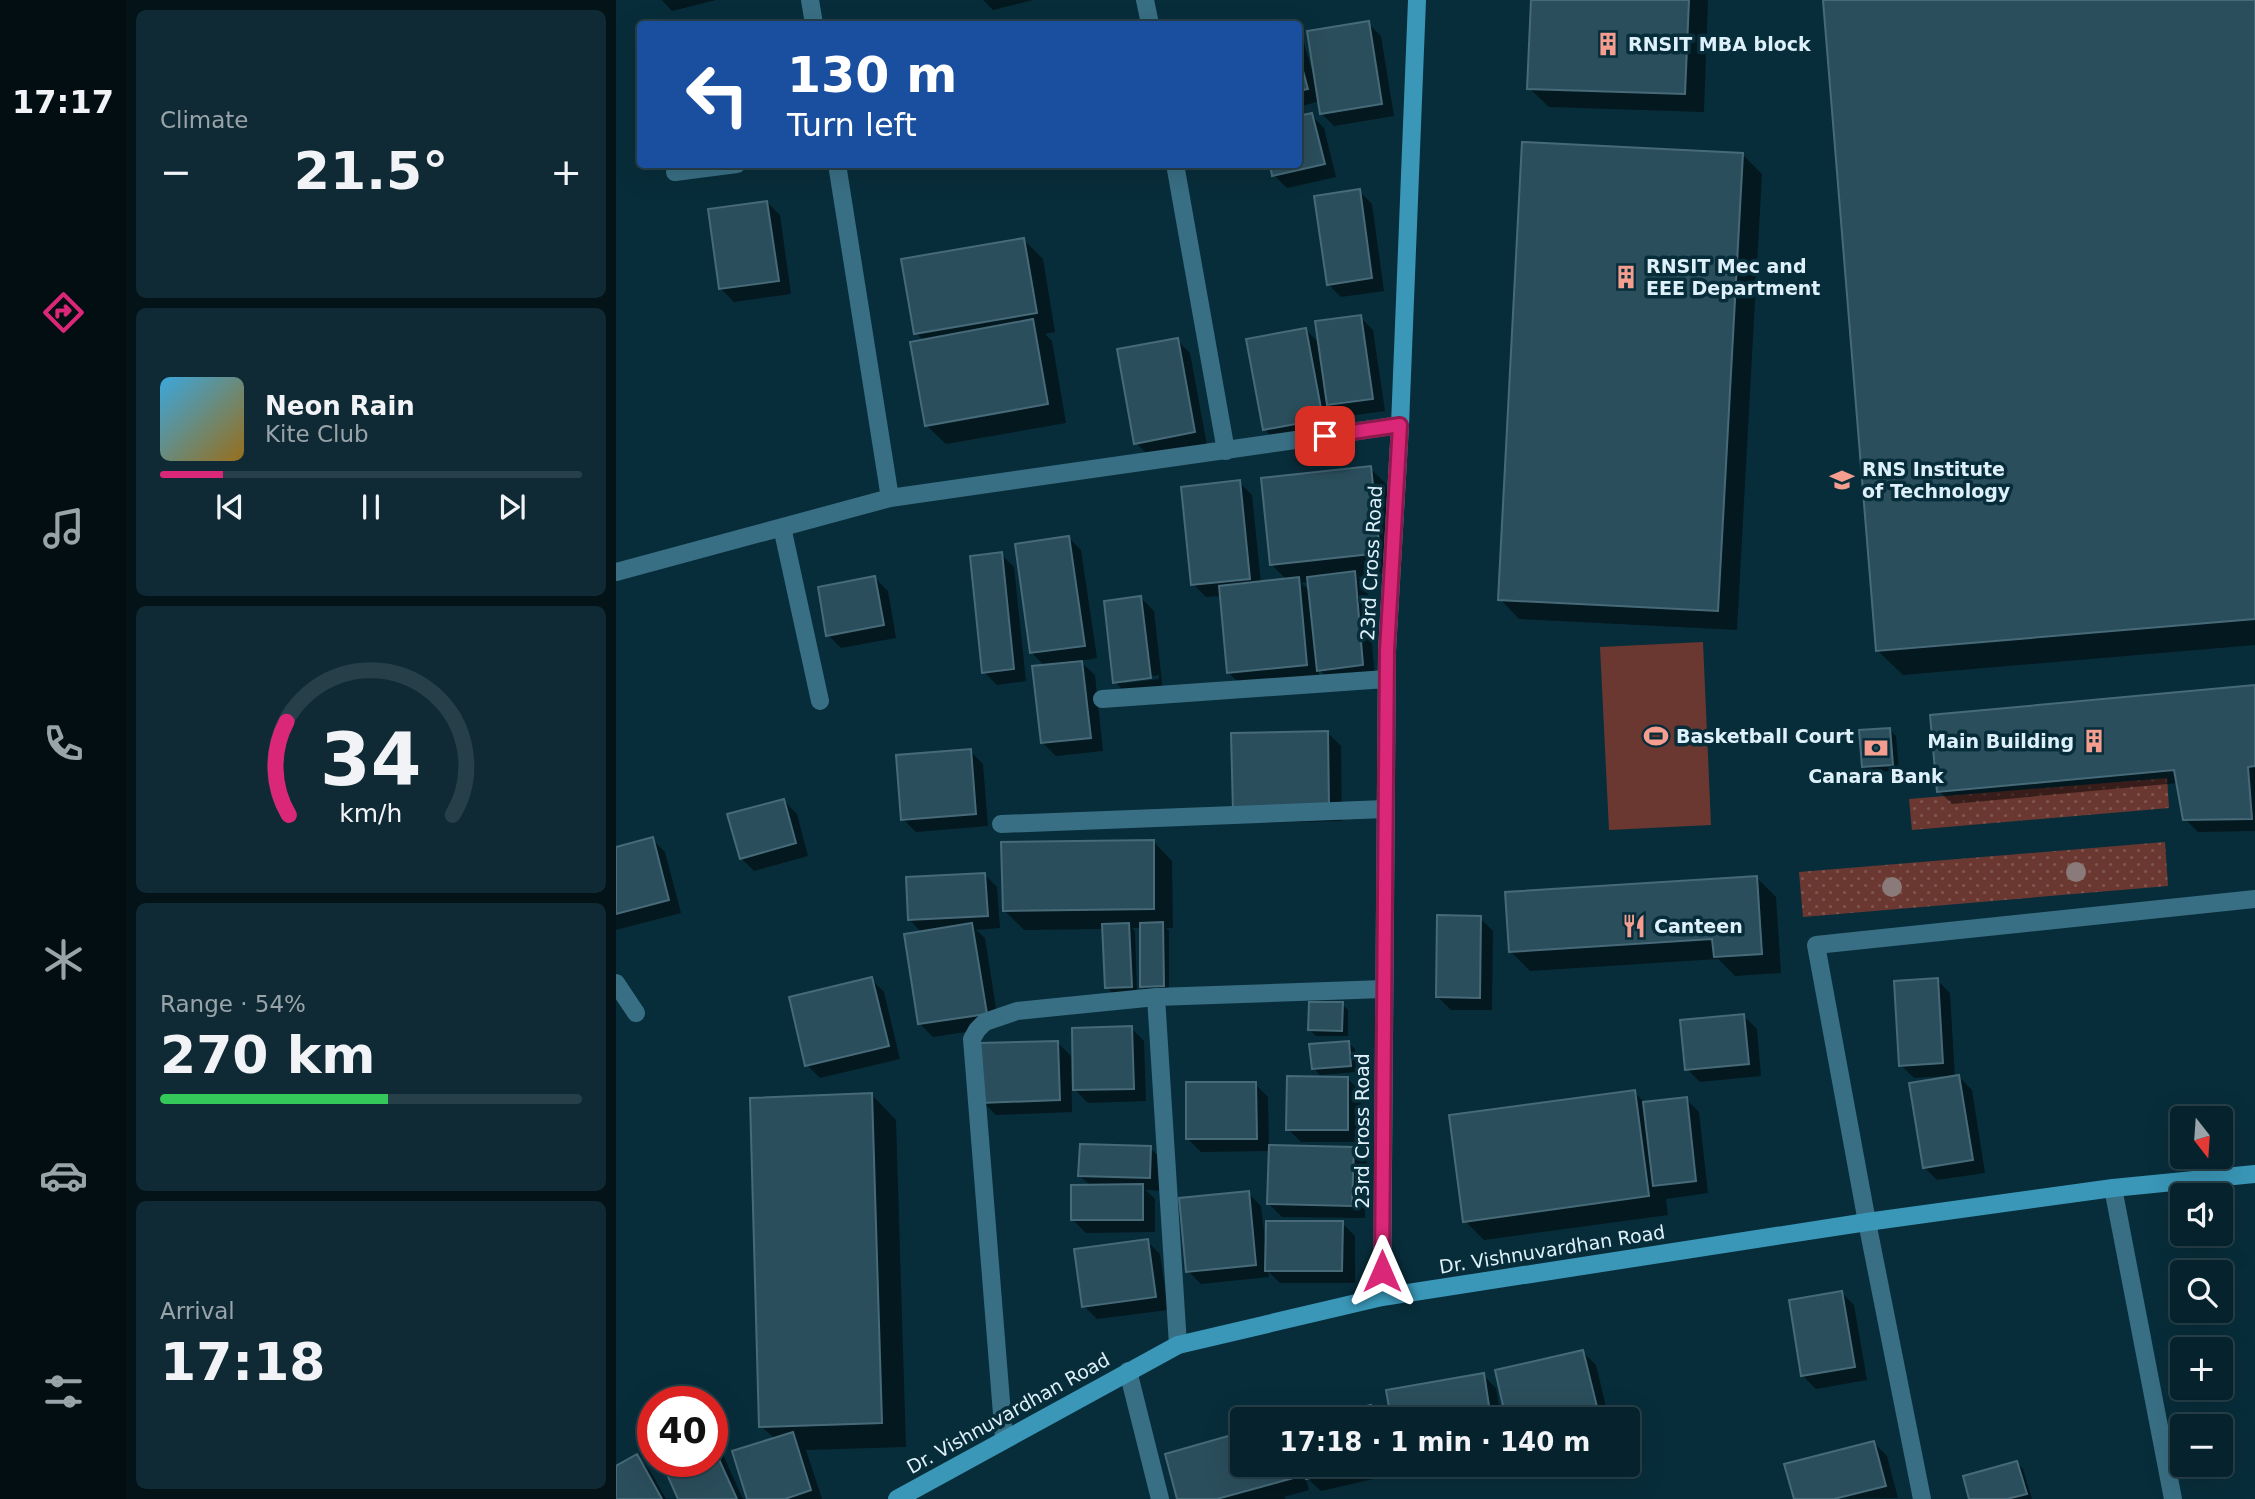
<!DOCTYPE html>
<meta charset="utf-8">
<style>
body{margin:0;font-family:"DejaVu Sans",sans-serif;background:#0f2a34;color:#f1f3f6;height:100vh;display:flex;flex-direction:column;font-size:26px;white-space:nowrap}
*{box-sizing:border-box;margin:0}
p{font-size:23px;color:#98a4a9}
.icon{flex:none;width:38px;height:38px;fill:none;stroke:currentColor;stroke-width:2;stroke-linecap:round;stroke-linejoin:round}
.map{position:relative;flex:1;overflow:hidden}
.details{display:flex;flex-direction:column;gap:10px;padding:10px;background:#031318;width:490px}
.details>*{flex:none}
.hud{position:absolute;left:21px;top:21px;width:665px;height:147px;border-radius:7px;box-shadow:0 7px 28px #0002,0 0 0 2px #273f48;background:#1a4fa0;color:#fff;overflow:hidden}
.needle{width:46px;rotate:163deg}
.tools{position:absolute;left:1554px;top:1106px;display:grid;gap:14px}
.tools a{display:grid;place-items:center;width:63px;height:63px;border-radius:7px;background:#06222c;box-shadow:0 7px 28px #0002,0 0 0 2px #273f48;font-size:35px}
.speed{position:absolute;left:21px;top:1386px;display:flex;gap:14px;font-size:35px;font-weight:700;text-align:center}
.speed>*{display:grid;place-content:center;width:91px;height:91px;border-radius:50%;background:#06222c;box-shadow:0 7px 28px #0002,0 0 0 2px #273f48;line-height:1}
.speed .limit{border:10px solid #d22;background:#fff;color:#111}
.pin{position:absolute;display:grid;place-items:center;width:60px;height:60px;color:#fff;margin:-30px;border-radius:14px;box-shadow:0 4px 10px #0006}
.me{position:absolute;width:77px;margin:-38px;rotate:0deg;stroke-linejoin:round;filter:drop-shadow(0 0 5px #0008)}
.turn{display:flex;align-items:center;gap:24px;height:147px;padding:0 35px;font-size:32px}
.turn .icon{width:91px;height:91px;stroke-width:2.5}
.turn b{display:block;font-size:49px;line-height:60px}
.big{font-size:52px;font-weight:800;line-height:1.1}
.details .card{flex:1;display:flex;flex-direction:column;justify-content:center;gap:10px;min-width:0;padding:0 24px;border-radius:10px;background:#0f2a34}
.details .dial{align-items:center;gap:0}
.dial svg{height:182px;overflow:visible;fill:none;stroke:#273f48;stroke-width:7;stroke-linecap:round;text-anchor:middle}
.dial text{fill:#f1f3f6;stroke:none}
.song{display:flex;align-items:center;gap:21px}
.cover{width:84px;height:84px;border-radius:10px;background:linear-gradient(135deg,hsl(200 70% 55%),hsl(40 70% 35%))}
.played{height:7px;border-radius:4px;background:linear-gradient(90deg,#db2777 15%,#273f48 15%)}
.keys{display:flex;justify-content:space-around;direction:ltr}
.heat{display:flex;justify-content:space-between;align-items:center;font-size:38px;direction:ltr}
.charge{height:10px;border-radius:5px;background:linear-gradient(90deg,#34c759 54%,#273f48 0)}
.trip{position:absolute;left:614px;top:1407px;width:410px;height:70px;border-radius:7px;background:#06222c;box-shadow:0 7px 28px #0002,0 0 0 2px #273f48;font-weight:800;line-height:70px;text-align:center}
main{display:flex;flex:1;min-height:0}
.dock{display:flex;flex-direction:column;width:126px;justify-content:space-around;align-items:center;background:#020e12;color:#98a4a9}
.dock .icon{width:49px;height:49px}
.dock .selected{color:#db2777}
.dock b{font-size:32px;color:#f1f3f6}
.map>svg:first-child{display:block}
</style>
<main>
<nav class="dock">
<b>17:17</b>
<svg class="icon selected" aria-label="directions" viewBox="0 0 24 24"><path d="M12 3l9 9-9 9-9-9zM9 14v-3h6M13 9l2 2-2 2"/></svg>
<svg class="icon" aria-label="music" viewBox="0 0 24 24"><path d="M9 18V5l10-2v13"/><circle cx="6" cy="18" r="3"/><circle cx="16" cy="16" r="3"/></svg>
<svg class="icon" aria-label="phone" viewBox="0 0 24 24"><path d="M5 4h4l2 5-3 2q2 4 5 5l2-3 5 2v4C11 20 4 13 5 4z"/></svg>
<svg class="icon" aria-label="climate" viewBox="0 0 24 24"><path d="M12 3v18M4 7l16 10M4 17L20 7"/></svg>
<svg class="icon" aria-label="car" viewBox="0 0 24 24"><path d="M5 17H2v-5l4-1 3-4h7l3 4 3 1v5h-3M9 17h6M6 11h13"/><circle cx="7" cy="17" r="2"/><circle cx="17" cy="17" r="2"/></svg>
<svg class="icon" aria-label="filters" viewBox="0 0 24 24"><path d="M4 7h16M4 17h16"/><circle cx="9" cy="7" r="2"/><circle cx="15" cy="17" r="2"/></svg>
</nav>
<section class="details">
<div class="card"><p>Climate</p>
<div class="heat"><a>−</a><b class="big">21.5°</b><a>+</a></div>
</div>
<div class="card">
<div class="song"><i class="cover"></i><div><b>Neon Rain</b><p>Kite Club</p></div></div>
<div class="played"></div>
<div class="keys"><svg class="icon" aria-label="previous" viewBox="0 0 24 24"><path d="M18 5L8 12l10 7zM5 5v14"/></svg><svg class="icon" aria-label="pause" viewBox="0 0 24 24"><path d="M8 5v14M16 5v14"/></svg><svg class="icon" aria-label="next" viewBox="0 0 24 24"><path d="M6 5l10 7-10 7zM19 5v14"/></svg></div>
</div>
<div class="card dial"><svg viewBox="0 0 100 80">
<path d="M14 69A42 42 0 1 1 86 69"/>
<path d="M14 69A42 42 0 0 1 13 28" stroke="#db2777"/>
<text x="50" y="56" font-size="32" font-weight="700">34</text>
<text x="50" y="72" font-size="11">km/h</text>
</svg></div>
<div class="card"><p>Range · 54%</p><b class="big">270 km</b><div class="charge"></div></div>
<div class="card"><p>Arrival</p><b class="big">17:18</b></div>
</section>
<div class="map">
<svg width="1639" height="1499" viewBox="0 0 1639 1499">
<defs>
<pattern id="green-dots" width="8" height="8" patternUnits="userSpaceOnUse" patternTransform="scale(1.75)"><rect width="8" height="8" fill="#6b3831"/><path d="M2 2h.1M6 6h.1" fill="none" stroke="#805550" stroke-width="1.8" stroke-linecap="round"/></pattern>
</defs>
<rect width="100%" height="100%" fill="#082d3a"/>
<!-- green -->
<path fill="url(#green-dots)" d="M 1551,778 L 1553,808 L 1296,830 L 1293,799 Z
M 1549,842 L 1552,886 L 1187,917 L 1183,872 Z"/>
<!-- pitch -->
<path fill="#6b3831" d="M 1087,642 L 1095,825 L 993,830 L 984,647 Z"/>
<!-- shadow -->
<path fill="#0007" fill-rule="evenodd" d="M 46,0 L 100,0 L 56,11 Z
M 367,0 L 417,0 L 377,10 Z
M 917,0 L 1092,0 L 1088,112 L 933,107 L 913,88 Z
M 1208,0 L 1639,0 L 1639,645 L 1287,675 L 1261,650 Z
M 752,23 L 765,36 L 778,116 L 718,126 L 705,113 L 704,101 L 682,107 L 682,37 L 688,43 L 697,74 Z
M 695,115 L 708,128 L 720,177 L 671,188 L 658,175 L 682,164 Z
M 1126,154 L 1146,174 L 1121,630 L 903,619 L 884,599 Z
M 743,191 L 756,204 L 768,291 L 725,297 L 712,284 Z
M 151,202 L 164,215 L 175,294 L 118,302 L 105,289 Z
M 408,240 L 427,259 L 439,332 L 429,334 L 436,341 L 450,423 L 330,444 L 310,425 L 308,341 L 300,333 Z
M 744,317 L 757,330 L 769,411 L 726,417 L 714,406 L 719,432 L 661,442 L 648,429 L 690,330 L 704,344 Z
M 561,340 L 574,353 L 591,445 L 533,456 L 520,443 Z
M 754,468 L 774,488 L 782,572 L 742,577 L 751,586 L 759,678 L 716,683 L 703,669 L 703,678 L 626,686 L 613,673 L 605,596 L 590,597 L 577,584 L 623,482 L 636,495 L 645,583 L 671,580 L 656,565 ZM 693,582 L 694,591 L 685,583 Z
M 452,537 L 465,550 L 481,658 L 464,661 L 479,675 L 487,751 L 440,756 L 427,743 L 429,666 L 416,653 Z
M 385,554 L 398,567 L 410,681 L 381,685 L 368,672 Z
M 259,578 L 272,591 L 280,638 L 225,648 L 212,635 Z
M 525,598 L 538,611 L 547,691 L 512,695 L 499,682 ZM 543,675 L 543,679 L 508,683 L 508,680 Z
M 1639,687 L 1639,831 L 1582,832 L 1569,819 L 1562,783 L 1336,804 L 1323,791 L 1316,717 Z
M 1274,730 L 1280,736 L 1283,770 L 1254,773 L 1248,767 Z
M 712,733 L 725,746 L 726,821 L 632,823 Z
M 354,751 L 367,764 L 372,826 L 300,832 L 287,819 Z
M 168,801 L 181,814 L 192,856 L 138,871 L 125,858 Z
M 36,839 L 49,852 L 65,913 L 0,930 L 0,849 Z
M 537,841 L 556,861 L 557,928 L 550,928 L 553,930 L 553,992 L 532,992 L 526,986 L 525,928 L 516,928 L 519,931 L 521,992 L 497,994 L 491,987 L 488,929 L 408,930 L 388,910 Z
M 368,874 L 381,887 L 384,928 L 360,930 L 369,938 L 383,1027 L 317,1037 L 304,1024 L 306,933 L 293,919 Z
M 1141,878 L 1160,897 L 1165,973 L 1119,976 L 1102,959 L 914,971 L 894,951 Z
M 864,918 L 877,931 L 876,1010 L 835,1010 L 822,997 Z
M 255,979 L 268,992 L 284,1059 L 204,1078 L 191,1065 Z
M 1321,980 L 1334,993 L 1339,1078 L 1343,1077 L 1356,1090 L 1369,1173 L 1321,1180 L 1308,1167 L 1331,1076 L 1298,1078 L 1285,1065 Z
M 726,1004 L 732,1010 L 732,1036 L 700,1036 L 694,1030 Z
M 1128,1016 L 1141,1029 L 1145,1076 L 1084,1082 L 1071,1069 Z
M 515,1028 L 528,1041 L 530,1101 L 472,1103 L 459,1090 Z
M 442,1043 L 455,1056 L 456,1112 L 380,1115 L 367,1102 Z
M 733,1043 L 739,1049 L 740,1072 L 704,1075 L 698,1069 Z
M 732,1079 L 745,1092 L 744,1142 L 685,1142 L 672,1129 Z
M 639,1084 L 652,1097 L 653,1147 L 738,1148 L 751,1162 L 749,1218 L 666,1217 L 653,1204 L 655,1151 L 585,1152 L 572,1139 Z
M 1018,1092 L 1030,1104 L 1070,1099 L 1083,1112 L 1092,1193 L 1050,1199 L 1052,1215 L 868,1240 L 849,1221 Z
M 255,1094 L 280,1120 L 290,1447 L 190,1450 L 206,1499 L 133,1499 L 159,1439 L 145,1426 Z
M 534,1148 L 547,1161 L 547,1191 L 530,1190 L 539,1199 L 539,1232 L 470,1233 L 457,1220 L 475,1186 L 464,1176 Z
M 632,1193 L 645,1206 L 649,1239 L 726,1223 L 739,1236 L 739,1283 L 664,1283 L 652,1271 L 653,1277 L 585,1284 L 572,1271 Z
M 531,1241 L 544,1254 L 552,1310 L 481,1319 L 468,1306 Z
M 1225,1292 L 1238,1305 L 1251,1380 L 1200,1389 L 1187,1376 Z
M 967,1352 L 980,1365 L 993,1419 L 892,1419 L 881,1372 Z
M 867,1375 L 880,1388 L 885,1419 L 777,1419 L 772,1391 Z
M 754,1407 L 766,1419 L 703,1419 Z
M 626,1434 L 626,1465 L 777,1465 L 779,1474 L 705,1491 L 689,1476 L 693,1490 L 668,1497 L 670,1499 L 563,1499 L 551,1455 Z
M 96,1438 L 102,1444 L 127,1499 L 64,1499 L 96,1461 Z
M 1258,1443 L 1271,1456 L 1282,1498 L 1179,1499 Z
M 20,1456 L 33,1469 L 50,1499 L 0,1499 L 0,1468 Z
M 1401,1463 L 1407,1469 L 1416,1499 L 1355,1499 Z"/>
<!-- building -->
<path fill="#2b4e5c" stroke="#476a79" stroke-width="2" d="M 915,0 L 1073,0 L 1069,94 L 911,89 Z
M 1207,0 L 1639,0 L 1639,619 L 1260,651 Z
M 753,21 L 766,104 L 704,114 L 691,31 Z
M 682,53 L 692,89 L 682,91 Z
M 696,113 L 709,164 L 656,176 L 654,164 L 682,164 L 682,116 Z
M 906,142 L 1127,153 L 1102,611 L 882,600 Z
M 744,189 L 756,278 L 711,285 L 698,196 Z
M 151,201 L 163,281 L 103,289 L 92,209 Z
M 408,238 L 421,313 L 298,334 L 285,259 Z
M 745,315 L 757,399 L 711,405 L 699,321 Z
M 417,319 L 432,404 L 309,426 L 294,342 Z
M 690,328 L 707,419 L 647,430 L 630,339 Z
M 562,338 L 579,432 L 518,444 L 501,349 Z
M 755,466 L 764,553 L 654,565 L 645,478 Z
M 624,480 L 634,579 L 575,585 L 565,487 Z
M 453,536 L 469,646 L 414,653 L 399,544 Z
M 386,552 L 398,669 L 366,673 L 354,556 Z
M 739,571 L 747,665 L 701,671 L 691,577 Z
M 259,576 L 268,625 L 210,636 L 202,587 Z
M 683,577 L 691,665 L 611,673 L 603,586 Z
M 525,596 L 535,678 L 497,683 L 488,601 Z
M 466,661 L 475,738 L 425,743 L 416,666 Z
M 1639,685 L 1639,766 L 1632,767 L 1636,819 L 1567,820 L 1558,770 L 1321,792 L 1314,715 Z
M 1274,728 L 1277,765 L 1246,767 L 1243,730 Z
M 712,731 L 713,809 L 617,811 L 615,733 Z
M 355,749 L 360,814 L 285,820 L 280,755 Z
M 168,799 L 180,843 L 124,859 L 111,814 Z
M 37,837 L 53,900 L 0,914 L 0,847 Z
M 538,840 L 538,909 L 387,911 L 385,842 Z
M 369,873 L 372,916 L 292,920 L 290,877 Z
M 1141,876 L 1146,954 L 1098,957 L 1096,939 L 893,952 L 889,892 Z
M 821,915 L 865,916 L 864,998 L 820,997 Z
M 547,922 L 548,986 L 524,987 L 524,923 Z
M 356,923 L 371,1014 L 302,1024 L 288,934 Z
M 513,923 L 516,987 L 489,988 L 486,924 Z
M 256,977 L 273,1046 L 189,1066 L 173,997 Z
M 1322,978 L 1327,1063 L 1283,1066 L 1278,981 Z
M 693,1002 L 727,1002 L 726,1031 L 692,1030 Z
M 1128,1014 L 1133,1064 L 1069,1070 L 1064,1020 Z
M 516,1026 L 518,1089 L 457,1090 L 456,1028 Z
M 442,1041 L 444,1100 L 365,1103 L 364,1043 Z
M 733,1041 L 735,1066 L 696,1069 L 693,1044 Z
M 1343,1075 L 1357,1160 L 1307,1168 L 1293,1083 Z
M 671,1076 L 732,1077 L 732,1130 L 670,1130 Z
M 570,1082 L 640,1082 L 641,1139 L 570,1139 Z
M 1019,1090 L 1033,1196 L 847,1222 L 833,1115 Z
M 256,1093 L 266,1423 L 143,1427 L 134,1098 Z
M 1071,1097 L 1080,1181 L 1037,1186 L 1027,1102 Z
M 464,1144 L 535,1146 L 534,1178 L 462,1176 Z
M 653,1145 L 738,1147 L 736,1206 L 651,1204 Z
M 527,1184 L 527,1220 L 455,1220 L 455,1185 Z
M 633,1191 L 640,1265 L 570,1272 L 563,1198 Z
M 650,1221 L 727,1221 L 726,1271 L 649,1271 Z
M 532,1239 L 540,1297 L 466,1307 L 458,1249 Z
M 1226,1291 L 1239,1367 L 1185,1376 L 1173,1300 Z
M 967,1350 L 984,1419 L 890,1419 L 879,1370 Z
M 868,1373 L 875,1419 L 775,1419 L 770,1390 Z
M 755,1405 L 758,1419 L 695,1419 Z
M 177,1432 L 195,1490 L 169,1499 L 131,1499 L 116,1451 Z
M 626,1432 L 626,1465 L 678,1465 L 681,1477 L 601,1499 L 561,1499 L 549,1454 Z
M 1258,1441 L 1270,1486 L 1218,1499 L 1178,1499 L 1168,1464 Z
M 96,1444 L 121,1499 L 62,1499 L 45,1461 L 96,1461 Z
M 21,1454 L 46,1499 L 0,1499 L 0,1466 Z
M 1401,1461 L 1411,1494 L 1391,1499 L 1353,1499 L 1347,1476 Z
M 687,1465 L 751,1465 L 690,1479 Z"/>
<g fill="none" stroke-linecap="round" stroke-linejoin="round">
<!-- lane -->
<path stroke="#396f84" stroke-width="18" d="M 1251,1222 L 1200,945 L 1639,899"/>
<!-- street -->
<path stroke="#396f84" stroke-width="18" d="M 194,0 L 198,24
M 529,0 L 534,24
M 221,164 L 274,498
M 559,164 L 610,451
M 59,172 L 121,164
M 166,527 L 204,701
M 0,572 L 274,498 L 784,425
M 486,699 L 770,679
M 385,824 L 769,809
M 0,983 L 20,1013
M 540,997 L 562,1345
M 1497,1188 L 1557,1499
M 1251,1222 L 1306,1499
M 512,1371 L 544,1499
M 388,1439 L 356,1039 L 361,1030 L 369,1022 L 401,1011 L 540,997 L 768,989"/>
<!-- secondary -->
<path stroke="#3a97b8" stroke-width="18" d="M 766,1297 L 771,651 L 784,425 L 801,0
M 281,1499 L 562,1345 L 766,1297 L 1251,1222 L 1497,1188 L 1639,1174"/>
</g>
<!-- trees -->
<g fill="#8a7a7a">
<circle cx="1460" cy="872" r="10"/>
<circle cx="1276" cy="887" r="10"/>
</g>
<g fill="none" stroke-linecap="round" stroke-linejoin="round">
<!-- route casing -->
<g stroke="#8e194d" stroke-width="18">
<path id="route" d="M 709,436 L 784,425 L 771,651 L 766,1271"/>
</g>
<!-- route -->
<use href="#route" stroke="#db2777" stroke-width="12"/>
</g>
<!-- icons -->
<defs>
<g id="building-bare" transform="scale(1.89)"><path d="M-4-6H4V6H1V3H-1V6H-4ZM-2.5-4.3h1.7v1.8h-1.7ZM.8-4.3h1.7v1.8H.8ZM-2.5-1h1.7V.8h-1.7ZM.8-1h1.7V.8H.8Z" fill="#f59d8f" stroke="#082d3a" stroke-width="2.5" paint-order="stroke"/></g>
<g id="university-bare" transform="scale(1.89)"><path d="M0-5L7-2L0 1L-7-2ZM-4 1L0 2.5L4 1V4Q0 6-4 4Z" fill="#f59d8f" stroke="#082d3a" stroke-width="2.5" paint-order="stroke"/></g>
<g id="stadium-bare" transform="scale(1.89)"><path d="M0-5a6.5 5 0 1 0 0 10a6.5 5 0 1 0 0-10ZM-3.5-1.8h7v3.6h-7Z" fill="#f59d8f" stroke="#082d3a" stroke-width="2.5" paint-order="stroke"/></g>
<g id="bank-bare" transform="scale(1.89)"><path d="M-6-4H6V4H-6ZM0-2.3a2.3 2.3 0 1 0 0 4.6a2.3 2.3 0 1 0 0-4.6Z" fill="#f59d8f" stroke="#082d3a" stroke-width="2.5" paint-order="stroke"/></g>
<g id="restaurant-bare" transform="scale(1.89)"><path d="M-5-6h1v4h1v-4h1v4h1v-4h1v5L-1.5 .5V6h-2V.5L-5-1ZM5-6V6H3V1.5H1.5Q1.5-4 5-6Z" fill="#f59d8f" stroke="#082d3a" stroke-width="2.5" paint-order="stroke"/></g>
</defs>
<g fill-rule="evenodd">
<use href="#building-bare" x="992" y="44"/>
<use href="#building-bare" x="1010" y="277"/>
<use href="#university-bare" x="1226" y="480"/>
<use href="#stadium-bare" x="1040" y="736"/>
<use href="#building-bare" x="1478" y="741"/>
<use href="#bank-bare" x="1260" y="748"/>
<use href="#restaurant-bare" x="1018" y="926"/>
</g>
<g text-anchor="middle" stroke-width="7" stroke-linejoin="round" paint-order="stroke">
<!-- poi labels -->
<g font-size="19" font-weight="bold" fill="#def1fa" stroke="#082d3a" text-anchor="start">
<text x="1012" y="51">RNSIT MBA block</text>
<text x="1030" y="273">RNSIT Mec and<tspan x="1030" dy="22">EEE Department</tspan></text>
<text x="1246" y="476">RNS Institute<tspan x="1246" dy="22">of Technology</tspan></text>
<text x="1060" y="743">Basketball Court</text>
<text x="1458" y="748" text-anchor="end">Main Building</text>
<text x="1260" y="783" text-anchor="middle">Canara Bank</text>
<text x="1038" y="933">Canteen</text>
</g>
<!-- street labels -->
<g font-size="19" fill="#def1fa" stroke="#082d3a">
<text transform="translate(755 563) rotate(-87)" y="7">23rd Cross Road</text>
<text transform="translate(746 1131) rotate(-90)" y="7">23rd Cross Road</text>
<text transform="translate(936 1249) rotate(-9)" y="7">Dr. Vishnuvardhan Road</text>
<text transform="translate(392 1413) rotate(-29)" y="7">Dr. Vishnuvardhan Road</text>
</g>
</g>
</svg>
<div class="tools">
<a><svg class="needle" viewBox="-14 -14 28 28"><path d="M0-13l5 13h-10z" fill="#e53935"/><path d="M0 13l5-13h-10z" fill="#98a4a9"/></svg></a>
<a><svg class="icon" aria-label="sound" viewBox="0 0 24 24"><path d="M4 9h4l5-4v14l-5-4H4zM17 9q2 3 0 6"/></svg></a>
<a><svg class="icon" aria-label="search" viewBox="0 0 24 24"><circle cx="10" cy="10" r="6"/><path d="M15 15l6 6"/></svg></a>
<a>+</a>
<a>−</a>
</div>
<div class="speed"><div class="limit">40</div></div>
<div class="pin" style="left:709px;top:436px;background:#d93025"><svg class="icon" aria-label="arrive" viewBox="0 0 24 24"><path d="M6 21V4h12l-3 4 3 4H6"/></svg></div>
<svg class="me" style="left:766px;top:1271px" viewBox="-20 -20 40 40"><path d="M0-17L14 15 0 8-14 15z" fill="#db2777" stroke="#fff" stroke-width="4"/></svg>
<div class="trip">17:18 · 1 min · 140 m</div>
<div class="hud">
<div class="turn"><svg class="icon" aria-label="left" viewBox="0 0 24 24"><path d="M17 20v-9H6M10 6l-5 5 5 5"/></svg><div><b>130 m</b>Turn left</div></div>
</div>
</div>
</main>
